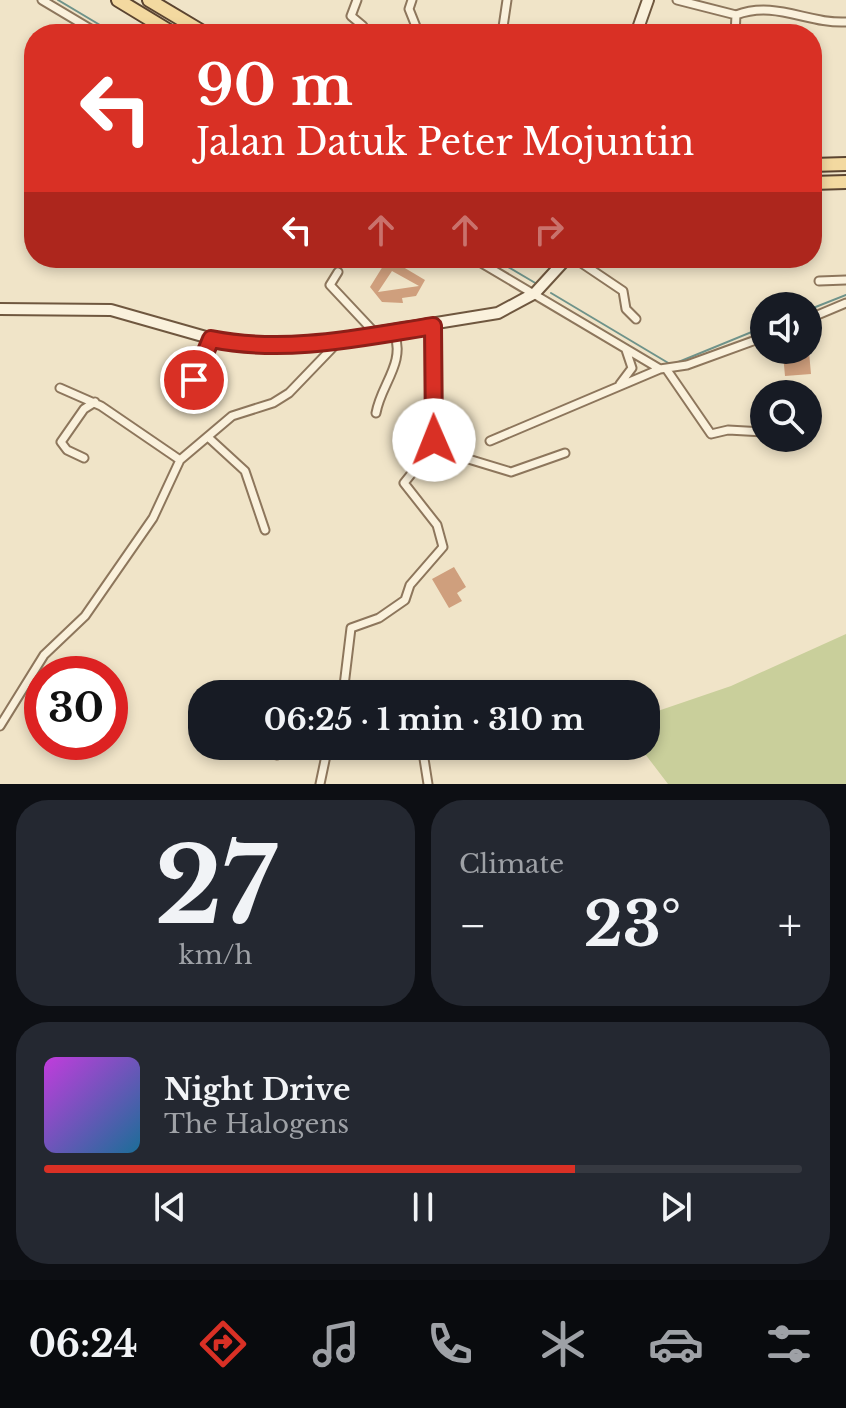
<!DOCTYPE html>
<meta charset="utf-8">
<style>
body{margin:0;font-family:"Libre Baskerville",serif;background:#242831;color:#f1f3f6;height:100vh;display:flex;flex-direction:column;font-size:30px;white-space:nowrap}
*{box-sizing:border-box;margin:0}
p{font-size:26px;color:#9ea1a6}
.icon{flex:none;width:44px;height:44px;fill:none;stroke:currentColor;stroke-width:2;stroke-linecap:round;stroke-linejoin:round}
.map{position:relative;height:784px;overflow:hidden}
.panel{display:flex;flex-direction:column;gap:16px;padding:16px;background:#0d0f14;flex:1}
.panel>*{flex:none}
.hud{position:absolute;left:24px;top:24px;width:798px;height:244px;border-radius:32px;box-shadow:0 4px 12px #0003;background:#d93025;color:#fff;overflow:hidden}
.tools{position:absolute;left:750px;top:292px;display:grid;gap:16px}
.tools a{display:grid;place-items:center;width:72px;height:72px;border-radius:50%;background:#171b24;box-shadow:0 4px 12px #0003;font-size:40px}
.speed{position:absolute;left:24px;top:656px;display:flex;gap:16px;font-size:40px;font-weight:700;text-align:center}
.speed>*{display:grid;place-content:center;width:104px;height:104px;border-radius:50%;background:#171b24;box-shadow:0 4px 12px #0003;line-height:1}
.speed .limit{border:12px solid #d22;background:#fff;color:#111}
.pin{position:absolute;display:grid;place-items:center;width:68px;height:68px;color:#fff;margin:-34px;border:4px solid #fff;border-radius:50%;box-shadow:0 2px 8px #0007}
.me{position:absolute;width:88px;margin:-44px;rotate:359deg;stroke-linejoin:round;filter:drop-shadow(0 0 6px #0008)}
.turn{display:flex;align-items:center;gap:28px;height:168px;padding:0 40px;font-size:36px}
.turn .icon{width:104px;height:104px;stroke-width:2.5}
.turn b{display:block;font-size:56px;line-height:68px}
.lanes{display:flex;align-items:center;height:76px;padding:0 40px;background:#0003;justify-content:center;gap:40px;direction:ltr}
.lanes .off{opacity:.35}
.big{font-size:60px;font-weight:800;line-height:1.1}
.panel .tile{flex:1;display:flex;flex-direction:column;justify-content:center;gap:12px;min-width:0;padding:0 28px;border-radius:32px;background:#242831}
.panel .dial{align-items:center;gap:0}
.dial b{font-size:104px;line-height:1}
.song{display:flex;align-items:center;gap:24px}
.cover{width:96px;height:96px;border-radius:12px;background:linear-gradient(135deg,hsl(290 70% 55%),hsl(200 70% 35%))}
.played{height:8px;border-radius:4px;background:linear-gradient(90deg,#d93025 70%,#363941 70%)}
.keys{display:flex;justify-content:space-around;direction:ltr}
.heat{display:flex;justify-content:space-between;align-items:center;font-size:44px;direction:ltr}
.panel .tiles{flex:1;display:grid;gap:16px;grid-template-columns:1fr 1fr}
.tile:last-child{grid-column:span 2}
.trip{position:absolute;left:188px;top:680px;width:472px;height:80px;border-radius:32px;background:#171b24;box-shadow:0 4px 12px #0003;font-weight:800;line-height:80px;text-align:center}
.tabs{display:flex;height:128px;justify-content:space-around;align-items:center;background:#090b0e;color:#9ea1a6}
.tabs .icon{width:56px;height:56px}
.tabs .current{color:#d93025}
.tabs b{font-size:36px;color:#f1f3f6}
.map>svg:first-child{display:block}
</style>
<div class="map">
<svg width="846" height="784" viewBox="0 0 846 784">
<rect width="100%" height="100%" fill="#f0e4c8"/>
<!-- green -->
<path fill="#c9cf9b" d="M 846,634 L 846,784 L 668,784 L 639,746 L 646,746 L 646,715 L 731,686 Z"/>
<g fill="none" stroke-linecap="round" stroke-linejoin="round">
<!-- stream -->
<path stroke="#6f938a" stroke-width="2" d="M 58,0 L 115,34
M 493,258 L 537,284
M 551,293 L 670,364
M 808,310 L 846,295
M 676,363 L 764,327"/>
</g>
<!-- building -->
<path fill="#cf9f7d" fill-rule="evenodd" d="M 388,258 L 425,280 L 416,296 L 402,298 L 403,303 L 382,302 L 370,287 ZM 392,271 L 419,286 L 378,292 Z
M 809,352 L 811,374 L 785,376 L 783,354 Z
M 454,567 L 466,587 L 457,593 L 462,601 L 449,608 L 432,579 Z"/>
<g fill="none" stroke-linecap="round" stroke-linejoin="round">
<!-- street casing -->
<g stroke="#8d765c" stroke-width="11">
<path id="street" d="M 42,0 L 99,34
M 357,0 L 351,16 L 363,26
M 412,0 L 409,9 L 419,34
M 677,0 L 736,15
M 503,27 L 507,0
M 735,34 L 736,15 C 775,0 808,24 846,22
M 473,258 L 660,369 L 687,365 L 764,337
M 574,258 L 623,291 L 626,309 L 636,319
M 338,272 L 330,285 L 376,334
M 819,281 L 846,280
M 808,319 L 846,303
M 667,370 L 711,434 L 728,430 L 764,432
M 620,384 L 632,368 L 626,350
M 60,388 L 101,406 L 180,460
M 187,397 L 211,339
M 376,413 C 381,384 406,363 394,332
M 209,438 L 245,471 L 265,530
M 490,441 L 660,369
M 432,448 L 511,472 L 565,453
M 84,458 L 67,450 L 61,442 L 84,409 L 95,402
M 343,694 L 351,628 L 379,618 L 405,600 L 410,585 L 443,547 L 437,525 L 404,483 L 428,453 L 434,440 L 433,326
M 0,726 L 44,655 L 85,616 L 153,518 L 180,460 L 232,416 L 273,403 L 289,393 L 339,341
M 422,746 L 428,784
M 277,755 L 288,746
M 320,784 L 328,746"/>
</g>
<!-- secondary casing -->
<g stroke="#6f573f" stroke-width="14">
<path id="secondary" d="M 636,34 L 648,0
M 0,309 L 111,310 L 220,341 L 262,347 L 295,346 L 498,313 L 535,293 L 567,258"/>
</g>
<!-- primary casing -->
<g stroke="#5b4430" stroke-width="16">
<path id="primary" d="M 118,0 L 174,34
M 149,0 L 206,34
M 812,165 L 846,164
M 812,183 L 846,182"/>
</g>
<!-- street -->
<use href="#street" stroke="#faf1dc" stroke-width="7"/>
<!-- secondary -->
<use href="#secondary" stroke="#faf1dc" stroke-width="10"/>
<!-- primary -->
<use href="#primary" stroke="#f3d9a0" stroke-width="12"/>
</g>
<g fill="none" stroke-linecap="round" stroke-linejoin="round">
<!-- route casing -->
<g stroke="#8d1f18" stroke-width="20">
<path id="route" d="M 194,380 L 211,339 C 286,354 358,338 433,326 L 434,440"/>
</g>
<!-- route -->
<use href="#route" stroke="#d93025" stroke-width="14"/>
</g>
</svg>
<div class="tools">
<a><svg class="icon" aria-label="sound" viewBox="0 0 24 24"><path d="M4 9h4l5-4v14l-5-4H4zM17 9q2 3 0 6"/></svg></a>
<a><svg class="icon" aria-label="search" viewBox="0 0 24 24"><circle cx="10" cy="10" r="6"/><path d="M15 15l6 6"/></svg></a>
</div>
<div class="speed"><div class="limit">30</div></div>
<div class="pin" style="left:194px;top:380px;background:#d93025"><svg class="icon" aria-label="arrive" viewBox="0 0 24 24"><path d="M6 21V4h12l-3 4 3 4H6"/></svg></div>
<svg class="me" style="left:434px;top:440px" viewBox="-20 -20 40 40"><circle r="19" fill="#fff"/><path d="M0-13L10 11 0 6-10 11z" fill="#d93025"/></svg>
<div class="trip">06:25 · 1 min · 310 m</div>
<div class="hud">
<div class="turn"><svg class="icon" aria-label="left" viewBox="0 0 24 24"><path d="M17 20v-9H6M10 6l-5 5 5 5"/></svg><div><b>90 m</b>Jalan Datuk Peter Mojuntin</div></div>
<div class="lanes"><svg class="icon" aria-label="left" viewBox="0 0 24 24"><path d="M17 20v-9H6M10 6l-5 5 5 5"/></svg><svg class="icon off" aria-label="ahead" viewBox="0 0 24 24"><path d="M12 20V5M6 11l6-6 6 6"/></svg><svg class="icon off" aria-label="ahead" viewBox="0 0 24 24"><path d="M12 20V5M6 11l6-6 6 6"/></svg><svg class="icon off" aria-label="right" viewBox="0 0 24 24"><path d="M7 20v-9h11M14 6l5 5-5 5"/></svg></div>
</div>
</div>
<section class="panel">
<div class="tiles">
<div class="tile dial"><b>27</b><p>km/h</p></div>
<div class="tile"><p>Climate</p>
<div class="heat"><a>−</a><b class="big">23°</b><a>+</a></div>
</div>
<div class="tile">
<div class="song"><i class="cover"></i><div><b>Night Drive</b><p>The Halogens</p></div></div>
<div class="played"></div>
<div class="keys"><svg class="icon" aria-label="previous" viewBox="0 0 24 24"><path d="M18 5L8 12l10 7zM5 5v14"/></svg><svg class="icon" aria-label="pause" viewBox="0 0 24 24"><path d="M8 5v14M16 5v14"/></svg><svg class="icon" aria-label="next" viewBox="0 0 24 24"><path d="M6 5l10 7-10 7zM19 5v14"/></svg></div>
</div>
</div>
</section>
<nav class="tabs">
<b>06:24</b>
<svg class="icon current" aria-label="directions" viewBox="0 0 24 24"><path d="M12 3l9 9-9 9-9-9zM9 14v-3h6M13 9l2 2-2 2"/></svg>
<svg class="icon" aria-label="music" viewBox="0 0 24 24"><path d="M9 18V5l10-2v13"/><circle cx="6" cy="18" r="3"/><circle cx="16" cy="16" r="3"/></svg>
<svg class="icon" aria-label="phone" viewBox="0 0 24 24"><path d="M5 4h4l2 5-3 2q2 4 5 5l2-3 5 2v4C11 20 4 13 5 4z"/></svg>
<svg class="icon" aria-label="climate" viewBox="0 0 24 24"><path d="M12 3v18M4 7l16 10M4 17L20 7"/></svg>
<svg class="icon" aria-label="car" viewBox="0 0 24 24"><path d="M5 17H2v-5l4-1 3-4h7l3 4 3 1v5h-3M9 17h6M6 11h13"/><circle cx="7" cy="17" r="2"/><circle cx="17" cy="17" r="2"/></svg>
<svg class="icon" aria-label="filters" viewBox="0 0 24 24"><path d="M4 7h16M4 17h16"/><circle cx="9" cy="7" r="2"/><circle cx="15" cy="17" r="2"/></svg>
</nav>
